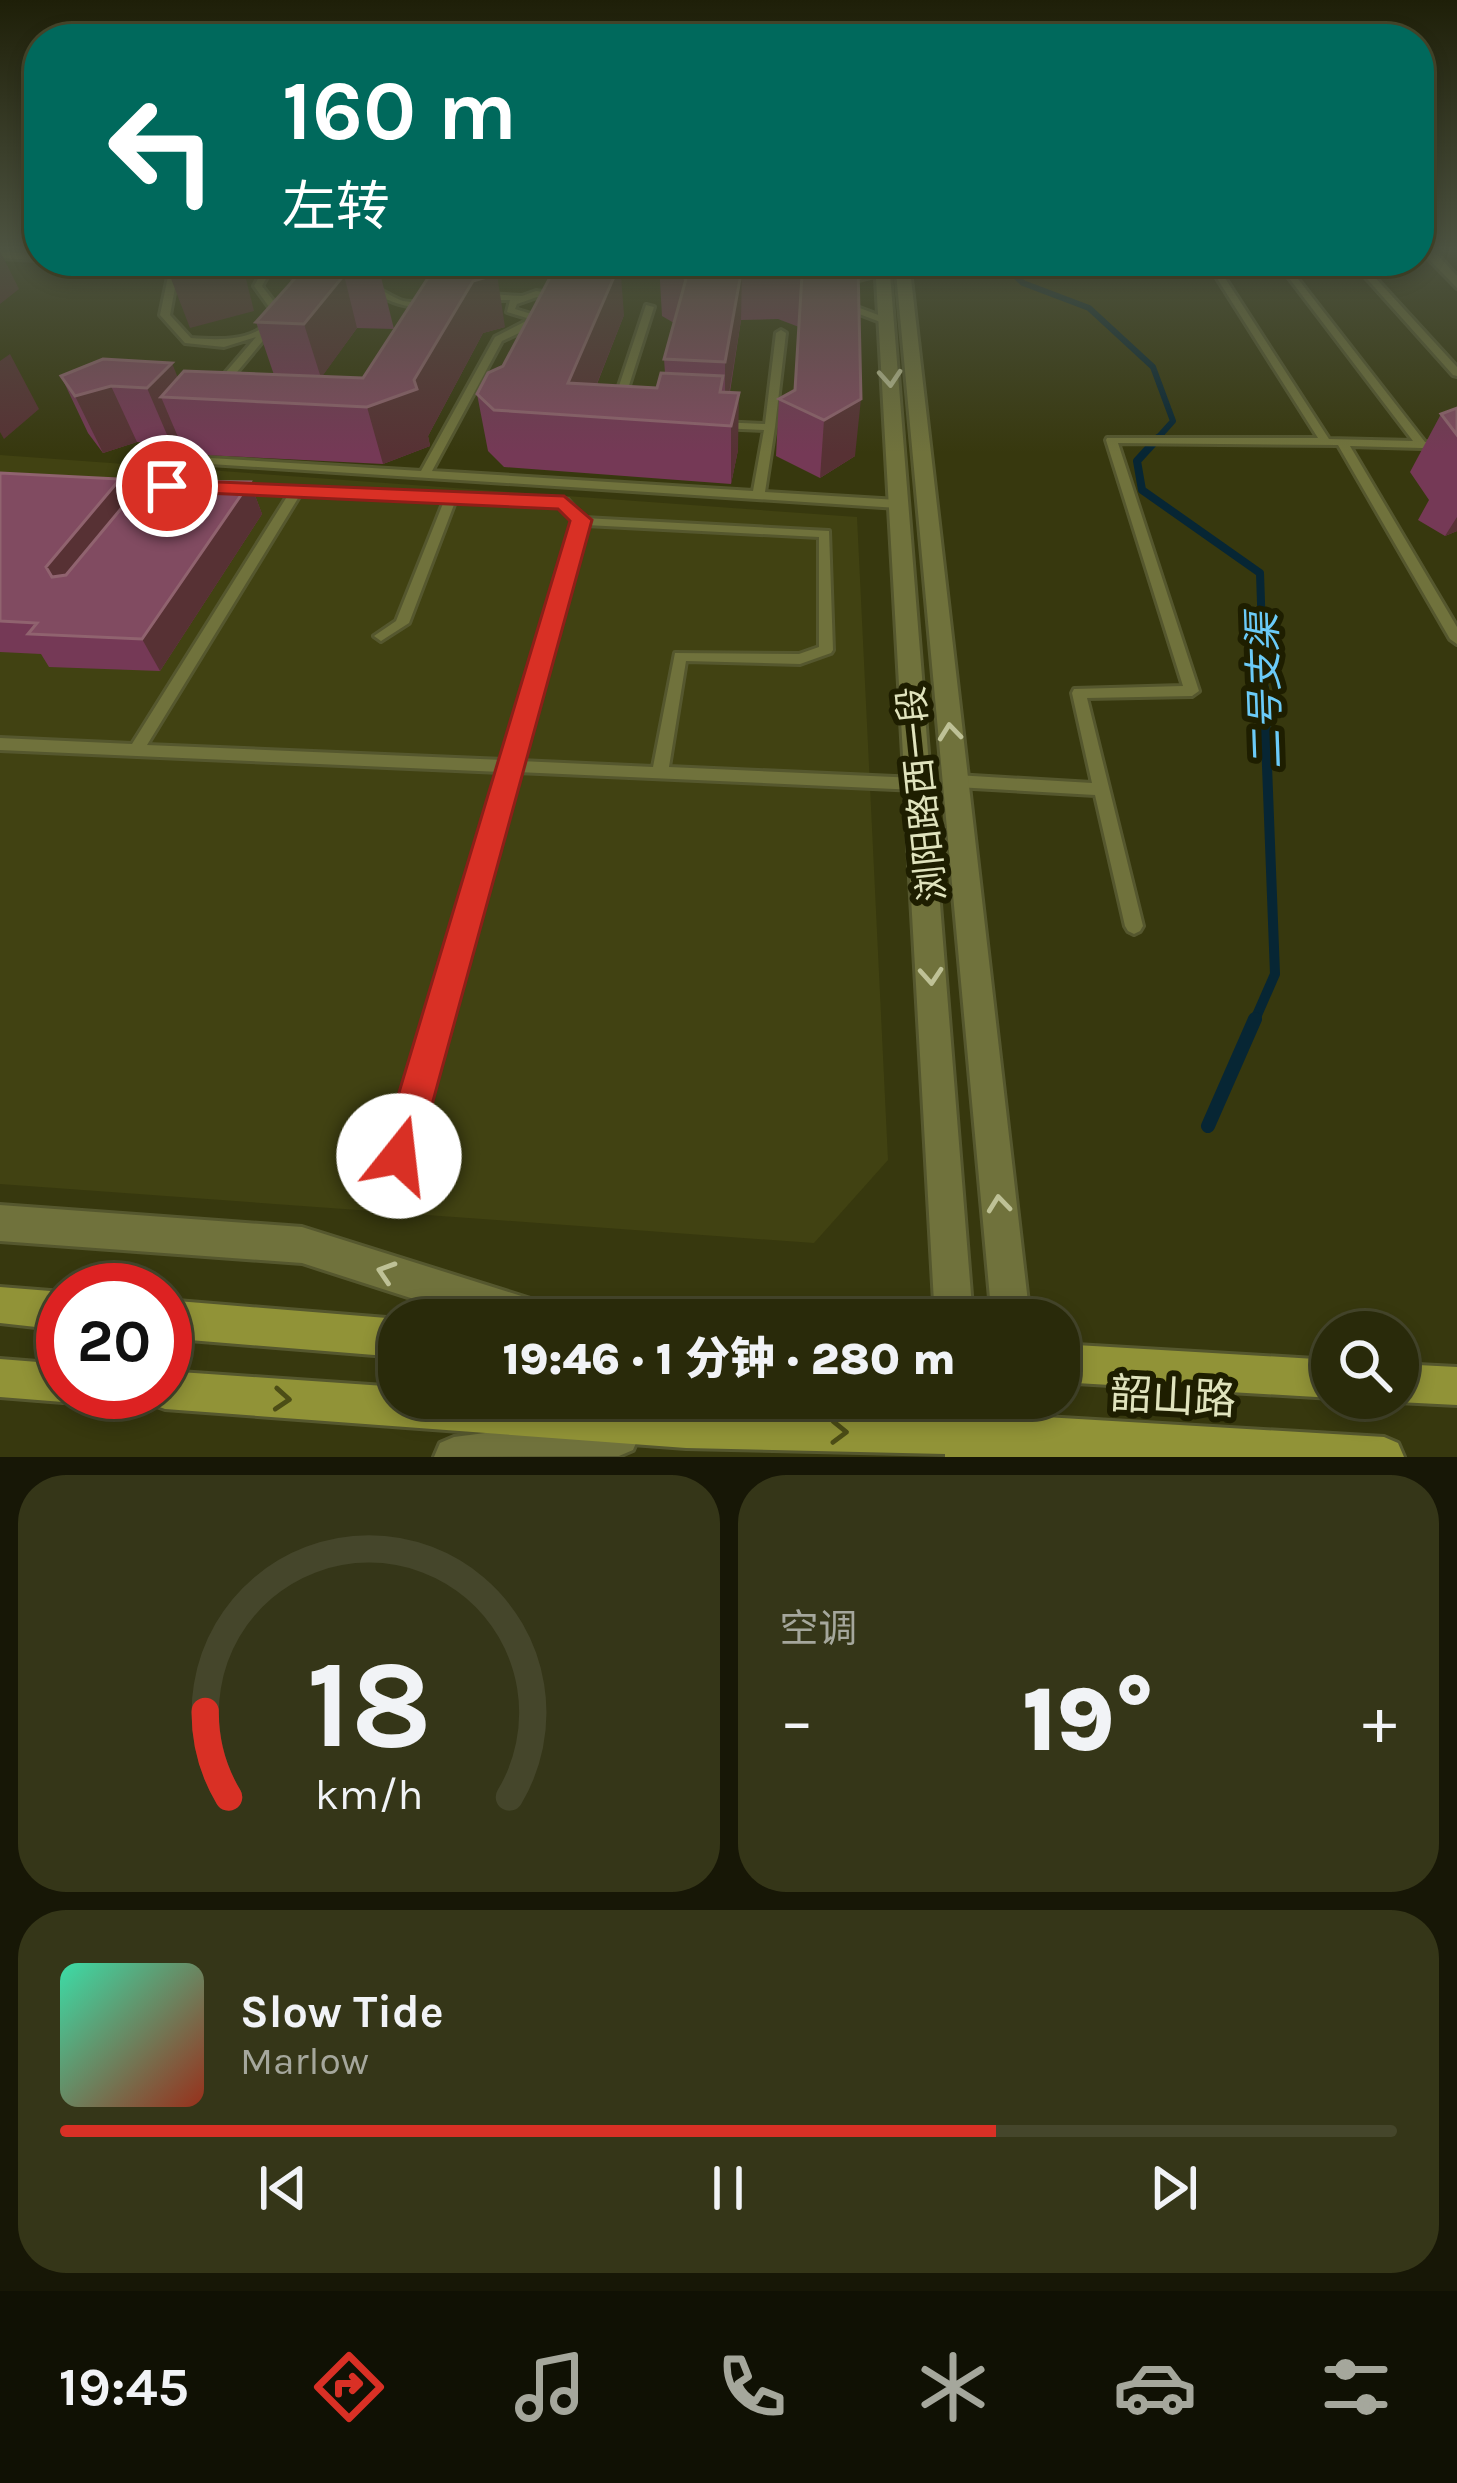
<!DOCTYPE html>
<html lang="zh">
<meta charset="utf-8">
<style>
body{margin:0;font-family:Karla,"Noto Sans SC",sans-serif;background:#353618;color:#f1f3f6;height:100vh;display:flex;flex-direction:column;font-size:45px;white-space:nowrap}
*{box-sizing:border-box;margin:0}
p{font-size:39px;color:#a5a79c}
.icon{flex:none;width:66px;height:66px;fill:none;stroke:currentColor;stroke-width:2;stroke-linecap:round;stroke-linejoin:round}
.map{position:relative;height:1457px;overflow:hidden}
.panel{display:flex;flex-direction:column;gap:18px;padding:18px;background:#171706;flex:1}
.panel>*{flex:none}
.hud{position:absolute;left:24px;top:24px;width:1410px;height:252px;border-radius:48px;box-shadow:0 6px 18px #0003,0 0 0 3px #45462b;background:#00695c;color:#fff;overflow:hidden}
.controls{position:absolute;left:1311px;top:1311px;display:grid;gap:24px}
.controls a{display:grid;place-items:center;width:108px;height:108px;border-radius:50%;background:#292a0a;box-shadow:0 6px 18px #0003,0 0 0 3px #45462b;font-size:60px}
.speed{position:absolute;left:36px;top:1263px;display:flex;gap:24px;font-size:60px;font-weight:700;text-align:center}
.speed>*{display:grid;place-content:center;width:156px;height:156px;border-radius:50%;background:#292a0a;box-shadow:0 6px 18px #0003,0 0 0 3px #45462b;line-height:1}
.speed .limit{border:18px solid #d22;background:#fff;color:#111}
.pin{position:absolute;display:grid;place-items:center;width:102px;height:102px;color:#fff;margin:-51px;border:6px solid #fff;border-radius:50%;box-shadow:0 3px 12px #0007}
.me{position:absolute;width:132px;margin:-66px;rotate:16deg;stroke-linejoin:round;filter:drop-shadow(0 0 9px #0008)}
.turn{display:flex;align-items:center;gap:42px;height:252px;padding:0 60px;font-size:54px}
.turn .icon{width:156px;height:156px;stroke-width:2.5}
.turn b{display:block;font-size:84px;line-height:102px}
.big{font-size:90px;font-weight:800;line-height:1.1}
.panel .widget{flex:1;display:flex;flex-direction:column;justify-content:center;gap:18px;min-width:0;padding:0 42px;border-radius:48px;background:#353618}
.panel .dial{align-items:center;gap:0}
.dial svg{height:312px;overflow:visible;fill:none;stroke:#45462b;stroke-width:7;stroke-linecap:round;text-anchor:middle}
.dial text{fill:#f1f3f6;stroke:none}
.song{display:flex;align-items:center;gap:36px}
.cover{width:144px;height:144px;border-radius:18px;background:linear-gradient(135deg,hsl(160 70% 55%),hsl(10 70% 35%))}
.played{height:12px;border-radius:6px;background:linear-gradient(90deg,#d93025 70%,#45462b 70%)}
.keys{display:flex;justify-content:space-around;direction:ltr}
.heat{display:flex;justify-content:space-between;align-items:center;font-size:66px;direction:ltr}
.panel .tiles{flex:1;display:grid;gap:18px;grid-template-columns:1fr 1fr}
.widget:last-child{grid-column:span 2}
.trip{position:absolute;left:378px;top:1299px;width:702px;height:120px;border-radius:48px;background:#292a0a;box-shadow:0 6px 18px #0003,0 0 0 3px #45462b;font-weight:800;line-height:120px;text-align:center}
.tab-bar{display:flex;height:192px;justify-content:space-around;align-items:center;background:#101104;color:#a5a79c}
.tab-bar .icon{width:84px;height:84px}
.tab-bar .current{color:#d93025}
.tab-bar b{font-size:54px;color:#f1f3f6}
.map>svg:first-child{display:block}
</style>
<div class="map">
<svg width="1457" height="1457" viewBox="0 0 1457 1457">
<rect width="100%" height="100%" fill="#37380e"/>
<!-- built -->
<path fill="#414212" d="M 0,455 L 857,517 L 888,1160 L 814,1243 L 0,1184 Z"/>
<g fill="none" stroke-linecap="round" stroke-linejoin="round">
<!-- stream-far3 -->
<path stroke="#072634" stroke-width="6" d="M 998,261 L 1023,283 L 1089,308 L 1153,367 L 1173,421 L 1155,441"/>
<!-- stream-far2 -->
<path stroke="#072634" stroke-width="8" d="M 1158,438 L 1137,461 L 1142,490 L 1260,573 L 1264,691"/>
<!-- stream-far1 -->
<path stroke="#072634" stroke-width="10" d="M 1254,1022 L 1275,974 L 1264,688"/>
<!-- stream -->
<path stroke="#072634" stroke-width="14" d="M 1208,1126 L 1255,1019"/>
<!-- service casing -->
<g stroke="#55572e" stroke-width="6">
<path id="service" d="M 0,252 L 39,254 L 39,260 L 0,258 Z
M 106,261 L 186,261 L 179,266 L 170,315 L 191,338 C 217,340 250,342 269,322 L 277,324 L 222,390 L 214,390 L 214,386 L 256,337 L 224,347 L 185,343 L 160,315 L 170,267 L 110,264 Z
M 268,261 L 276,261 L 262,286 L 285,316 L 280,319 L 277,318 L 254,286 Z
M 535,261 L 563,263 L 588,261 L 563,269 Z
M 593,261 L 601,261 L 606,269 L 640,262 L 674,265 L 678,268 L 674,271 L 640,268 L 603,275 L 600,274 Z
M 1206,261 L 1214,261 L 1329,439 L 1413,441 L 1276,261 L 1284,261 L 1425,442 L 1457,443 L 1457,449 L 1350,446 L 1457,627 L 1457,644 L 1450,639 L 1338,445 L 1118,443 L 1199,691 L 1192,696 L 1087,698 L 1143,926 L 1140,931 L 1134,934 L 1128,931 L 1125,926 L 1095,795 L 956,787 L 950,785 L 948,781 L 950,777 L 956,775 L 1092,783 L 1072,693 L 1074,689 L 1183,686 L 1106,440 L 1107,438 L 1318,438 Z
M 1351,261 L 1360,261 L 1457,367 L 1457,376 L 1453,375 Z
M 883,268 L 886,269 L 886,273 L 839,285 L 835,282 Z
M 369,286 C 381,288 391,297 403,301 C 413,303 422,302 431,305 C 408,311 389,301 369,290 Z
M 536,291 L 563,295 L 571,308 L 502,341 L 432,471 L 753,491 L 764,430 L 719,428 L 714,425 L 719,422 L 765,424 L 776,333 L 781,330 L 786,333 L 775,427 L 765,492 L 898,500 L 904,504 L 898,508 L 210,464 L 204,461 L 210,458 L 421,471 L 495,337 L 530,319 L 507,312 L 510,300 L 485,300 L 481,297 L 485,294 L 522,296 ZM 537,297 L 557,299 L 561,307 L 538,316 L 515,309 L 517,304 Z
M 841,301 L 889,319 L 891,321 L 883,323 L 838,306 L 836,304 Z
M 646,305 L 654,307 L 624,401 L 615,403 L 614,401 Z
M 105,481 L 159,483 L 165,486 L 159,489 L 101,486 L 99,484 Z
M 237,486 L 564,499 L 568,500 L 584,518 L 829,531 L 833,650 L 831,653 L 800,664 L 686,661 L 669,767 L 917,778 L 923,780 L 925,784 L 923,788 L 917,790 L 517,772 L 397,1199 L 394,1207 L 386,1210 L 378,1207 L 375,1199 L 501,772 L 0,750 L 0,738 L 132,744 L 288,495 L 233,491 L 233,487 ZM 300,495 L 444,501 L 396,621 L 374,636 L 381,641 L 409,623 L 455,502 L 561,506 L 575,522 L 504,760 L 147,745 ZM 586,525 L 819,537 L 819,647 L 799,654 L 675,653 L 653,767 L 520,761 Z"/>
</g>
<!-- minor casing -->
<g stroke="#55572e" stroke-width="6">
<path id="minor" d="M 1419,249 L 1432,249 L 1457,276 L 1457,288 Z"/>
</g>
<!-- tertiary casing -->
<g stroke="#55572e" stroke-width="6">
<path id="tertiary" d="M 875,261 L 889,261 L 973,1320 L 935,1320 Z
M 895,261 L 909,261 L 1030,1320 L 992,1320 Z
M 0,1205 L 302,1227 L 537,1301 L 550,1307 L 556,1320 L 479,1320 L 302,1263 L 0,1241 Z
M 619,1416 L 633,1422 L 639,1436 L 633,1450 L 619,1456 L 434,1457 L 440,1443 L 454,1437 Z"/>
</g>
<!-- secondary casing -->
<g stroke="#55572e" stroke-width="6">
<path id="secondary" d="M 0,1287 L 63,1292 L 63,1330 L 0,1323 Z
M 165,1300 L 399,1319 L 399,1357 L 165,1338 Z
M 1059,1344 L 1332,1360 L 1333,1398 L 1059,1382 Z
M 0,1359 L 63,1364 L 63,1392 L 79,1392 L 77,1397 L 63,1402 L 0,1397 Z
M 1398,1364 L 1457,1367 L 1457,1405 L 1398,1402 L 1388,1398 L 1398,1398 Z
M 165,1371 L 399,1387 L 399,1398 L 545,1398 L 686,1408 L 941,1414 L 940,1398 L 978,1398 L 980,1415 L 1005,1416 L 1003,1398 L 1041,1398 L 1045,1417 L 1384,1437 L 1398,1443 L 1404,1457 L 945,1457 L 945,1454 L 686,1448 L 165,1409 L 151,1404 L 146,1392 L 165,1392 Z"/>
</g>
<!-- service -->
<use href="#service" fill="#70723c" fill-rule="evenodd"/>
<!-- minor -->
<use href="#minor" fill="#70723c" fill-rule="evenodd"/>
<!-- tertiary -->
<use href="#tertiary" fill="#70723c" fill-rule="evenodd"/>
<!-- secondary -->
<use href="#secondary" fill="#919337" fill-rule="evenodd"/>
</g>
<!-- wall -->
<path fill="#753956" d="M 439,261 L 505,327 L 483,333 L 428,436 L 430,446 L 383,464 L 185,454 L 178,437 L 171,444 L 137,442 L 103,453 L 88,433 L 61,376 L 178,378 L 274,375 L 256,322 L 291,282 L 286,265 L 381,277 L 394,329 L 357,328 L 322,376 L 363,378 Z
M 668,261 L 851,261 L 855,456 L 820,478 L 776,456 L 779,399 L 795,390 L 799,327 L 778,319 L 741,320 L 730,392 L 738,450 L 731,484 L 504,467 L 488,451 L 477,394 L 624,315 L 597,384 L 657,388 L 665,373 L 664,359 L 674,323 L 662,316 L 659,264 Z
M 1457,408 L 1457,531 L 1445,536 L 1418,520 L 1429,500 L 1410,472 L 1441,414 Z
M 0,473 L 129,498 L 250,482 L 262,514 L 160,671 L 49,667 L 41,654 L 0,652 Z"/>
<!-- shaded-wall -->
<path fill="#573134" d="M 0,251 L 19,289 L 0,304 Z
M 231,261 L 260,261 L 245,275 L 254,311 L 190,328 L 170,276 Z
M 620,263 L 624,315 L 584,416 L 568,383 Z
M 742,268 L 741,320 L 725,418 L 725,362 Z
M 497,274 L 505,327 L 483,333 L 428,436 L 430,446 L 383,464 L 367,407 L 473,281 Z
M 344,275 L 357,328 L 321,378 L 304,324 Z
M 10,354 L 39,409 L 4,439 L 0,432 L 0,361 Z
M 172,363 L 186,398 L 161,397 L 178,437 L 171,444 L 147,388 Z
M 111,386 L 137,442 L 103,453 L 75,396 Z
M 739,393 L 738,450 L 731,484 L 731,426 Z
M 861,399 L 855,456 L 820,478 L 824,420 Z
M 120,479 L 136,511 L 65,599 L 46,567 Z
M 250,482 L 262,514 L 160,671 L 142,639 Z
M 1457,517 L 1457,531 L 1445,536 Z"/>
<!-- building -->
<path fill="#814b61" stroke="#90636f" stroke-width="3" d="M 166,261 L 231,261 L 170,276 Z
M 301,261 L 360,261 L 381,277 L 344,275 L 304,324 L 256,322 L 298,275 L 286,265 Z
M 439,261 L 482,261 L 497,274 L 473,281 L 414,380 L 417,389 L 367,407 L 161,397 L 184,371 L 363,378 Z
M 571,261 L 615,261 L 620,263 L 568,383 L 657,388 L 661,373 L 723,376 L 720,392 L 739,393 L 731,426 L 494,410 L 477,394 L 488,373 L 503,366 L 555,268 Z
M 668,261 L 844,261 L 858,267 L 861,399 L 824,420 L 779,399 L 795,390 L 802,275 L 780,267 L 742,268 L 725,362 L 664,359 L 686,279 L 659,264 Z
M 103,359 L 172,363 L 147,388 L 111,386 L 75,396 L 61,376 Z
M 1457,408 L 1457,435 L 1441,414 Z
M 0,473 L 120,479 L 46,567 L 52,577 L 66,575 L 144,481 L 250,482 L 142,639 L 28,634 L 37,623 L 0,621 Z"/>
<!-- one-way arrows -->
<defs><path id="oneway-chevron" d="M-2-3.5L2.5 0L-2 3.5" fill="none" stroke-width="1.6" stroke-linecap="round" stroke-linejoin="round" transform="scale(3)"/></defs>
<g stroke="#bec196">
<use href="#oneway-chevron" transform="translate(890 378) rotate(86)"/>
<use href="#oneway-chevron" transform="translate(950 732) rotate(-96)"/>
<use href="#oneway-chevron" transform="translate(931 976) rotate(86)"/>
<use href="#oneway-chevron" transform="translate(999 1204) rotate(-96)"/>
<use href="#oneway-chevron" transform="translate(386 1272) rotate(-162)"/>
</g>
<g stroke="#4c4d16">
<use href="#oneway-chevron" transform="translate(282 1399) rotate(4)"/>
<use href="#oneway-chevron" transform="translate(839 1432) rotate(1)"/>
</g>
<!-- sky -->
<linearGradient id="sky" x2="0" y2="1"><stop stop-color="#1e1f08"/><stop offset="0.55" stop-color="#4d5341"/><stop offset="1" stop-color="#4d5341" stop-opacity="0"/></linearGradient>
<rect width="1457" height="453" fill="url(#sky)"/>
<!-- route -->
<path fill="#d93025" stroke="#8d1f18" stroke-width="3" d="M 167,480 L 564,496 L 592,520 L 418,1156 L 412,1169 L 399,1175 L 386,1169 L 380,1156 L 570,521 L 558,509 L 160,491 L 157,486 Z"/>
<g text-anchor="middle" stroke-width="12" stroke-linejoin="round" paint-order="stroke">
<!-- street labels -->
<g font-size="36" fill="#e0e3bd" stroke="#1e1e00">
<text transform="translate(921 794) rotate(-96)" y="13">浏阳路西一段</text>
</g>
<!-- water labels -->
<g font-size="39" font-style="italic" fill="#6bcbf8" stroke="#1e1e00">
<text transform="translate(1264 691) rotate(-92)" y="14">二号支渠</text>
</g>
<!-- near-street labels -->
<g font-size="42" fill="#e0e3bd" stroke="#1e1e00">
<text transform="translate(1173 1396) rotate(3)" y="15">韶山路</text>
</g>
</g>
</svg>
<div class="controls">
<a><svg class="icon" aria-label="search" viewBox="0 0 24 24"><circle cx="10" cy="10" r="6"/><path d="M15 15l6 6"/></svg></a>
</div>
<div class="speed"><div class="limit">20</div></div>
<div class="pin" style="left:167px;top:486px;background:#d93025"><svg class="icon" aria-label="arrive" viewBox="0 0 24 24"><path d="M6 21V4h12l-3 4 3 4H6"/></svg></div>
<svg class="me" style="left:399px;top:1156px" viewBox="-20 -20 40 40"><circle r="19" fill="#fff"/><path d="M0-13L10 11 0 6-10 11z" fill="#d93025"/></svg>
<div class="trip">19:46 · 1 分钟 · 280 m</div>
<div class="hud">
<div class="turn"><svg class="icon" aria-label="left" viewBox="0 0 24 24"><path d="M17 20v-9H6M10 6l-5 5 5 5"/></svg><div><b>160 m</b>左转</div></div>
</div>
</div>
<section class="panel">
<div class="tiles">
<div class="widget dial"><svg viewBox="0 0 100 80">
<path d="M14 69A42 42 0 1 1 86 69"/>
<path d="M14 69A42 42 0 0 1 8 47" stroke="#d93025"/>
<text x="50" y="56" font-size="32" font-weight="700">18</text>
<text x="50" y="72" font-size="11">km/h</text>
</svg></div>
<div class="widget"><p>空调</p>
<div class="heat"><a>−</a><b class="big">19°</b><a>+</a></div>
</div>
<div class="widget">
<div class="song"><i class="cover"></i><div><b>Slow Tide</b><p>Marlow</p></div></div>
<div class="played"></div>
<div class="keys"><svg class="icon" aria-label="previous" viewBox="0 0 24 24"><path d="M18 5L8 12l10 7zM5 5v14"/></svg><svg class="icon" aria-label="pause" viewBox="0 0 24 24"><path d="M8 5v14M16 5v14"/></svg><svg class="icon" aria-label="next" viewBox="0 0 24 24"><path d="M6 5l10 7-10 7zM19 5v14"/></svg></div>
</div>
</div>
</section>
<nav class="tab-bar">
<b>19:45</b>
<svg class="icon current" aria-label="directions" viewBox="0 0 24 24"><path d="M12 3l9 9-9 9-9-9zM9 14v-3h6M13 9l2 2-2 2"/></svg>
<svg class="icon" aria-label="music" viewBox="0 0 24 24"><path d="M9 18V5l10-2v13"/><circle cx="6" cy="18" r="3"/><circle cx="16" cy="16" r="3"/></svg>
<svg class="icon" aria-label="phone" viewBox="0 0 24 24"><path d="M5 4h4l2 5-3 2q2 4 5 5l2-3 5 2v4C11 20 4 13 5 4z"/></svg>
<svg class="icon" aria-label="climate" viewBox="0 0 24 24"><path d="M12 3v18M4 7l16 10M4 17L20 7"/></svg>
<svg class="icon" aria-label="car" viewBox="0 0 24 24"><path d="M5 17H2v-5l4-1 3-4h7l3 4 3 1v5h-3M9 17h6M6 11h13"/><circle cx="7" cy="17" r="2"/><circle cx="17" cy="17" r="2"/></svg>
<svg class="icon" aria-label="filters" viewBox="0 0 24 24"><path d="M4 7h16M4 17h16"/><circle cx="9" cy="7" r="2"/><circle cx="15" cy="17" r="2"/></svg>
</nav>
